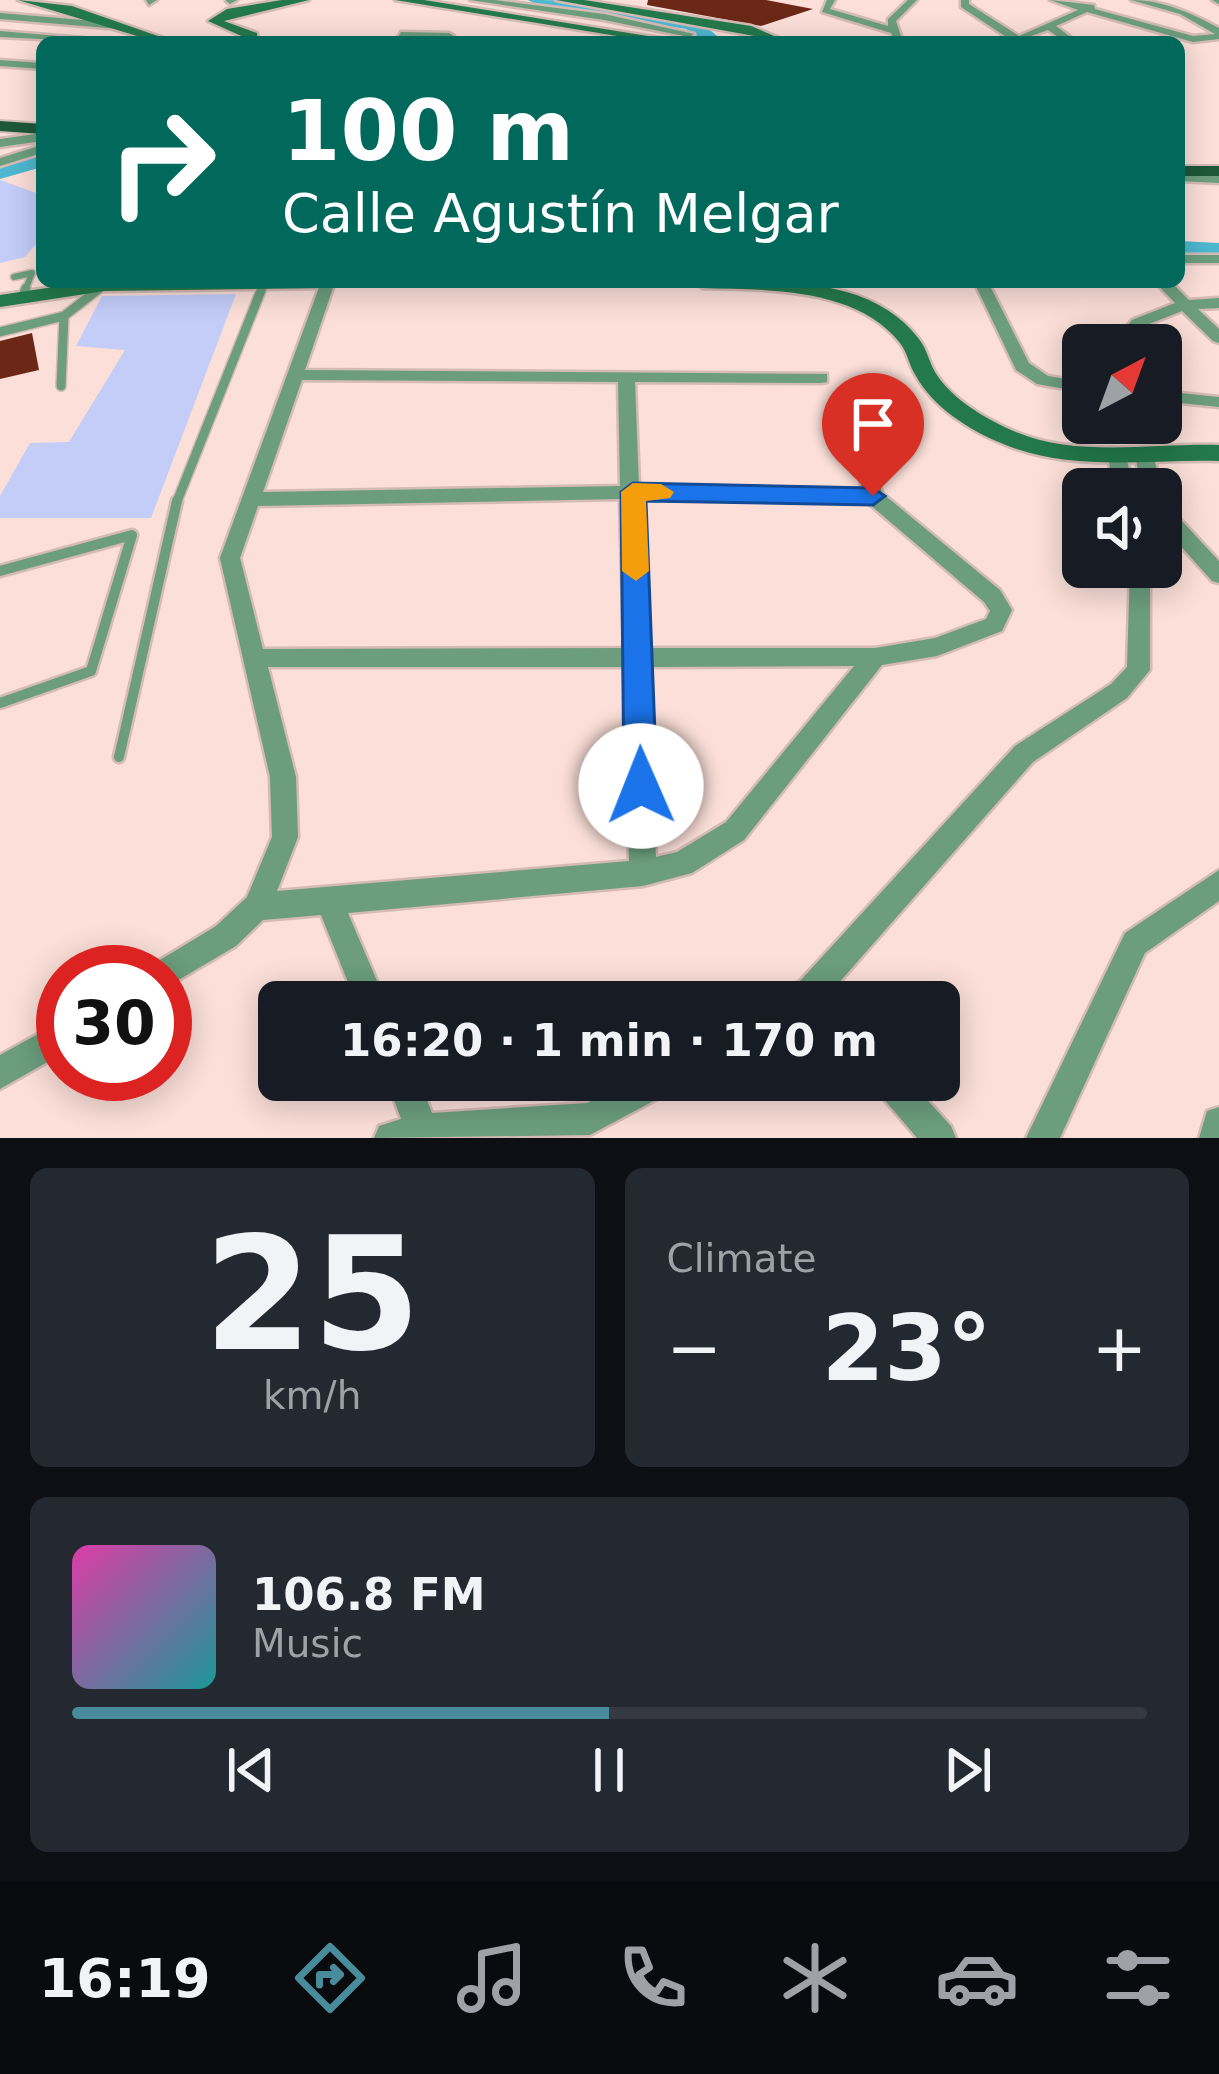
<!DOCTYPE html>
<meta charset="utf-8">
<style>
body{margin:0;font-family:"DejaVu Sans",sans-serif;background:#242831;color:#f1f3f6;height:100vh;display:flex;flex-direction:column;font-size:45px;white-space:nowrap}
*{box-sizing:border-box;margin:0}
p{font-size:39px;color:#9ea1a6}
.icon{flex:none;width:66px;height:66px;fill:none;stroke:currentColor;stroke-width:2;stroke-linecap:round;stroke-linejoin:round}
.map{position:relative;height:1138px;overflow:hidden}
.sheet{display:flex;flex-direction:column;gap:30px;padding:30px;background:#0d0f14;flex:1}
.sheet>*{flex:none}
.banner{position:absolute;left:36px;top:36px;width:1149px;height:252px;border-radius:18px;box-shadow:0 6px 30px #0003;background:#00695c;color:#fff;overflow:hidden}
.needle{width:78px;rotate:41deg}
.tools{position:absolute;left:1062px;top:324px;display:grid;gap:24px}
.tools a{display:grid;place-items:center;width:120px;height:120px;border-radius:18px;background:#171b24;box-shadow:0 6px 30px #0003;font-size:60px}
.speed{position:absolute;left:36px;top:945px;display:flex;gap:24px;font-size:60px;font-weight:700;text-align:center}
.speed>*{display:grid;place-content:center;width:156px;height:156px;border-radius:50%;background:#171b24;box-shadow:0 6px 30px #0003;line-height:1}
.speed .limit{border:18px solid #d22;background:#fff;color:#111}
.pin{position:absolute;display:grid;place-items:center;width:102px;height:102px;color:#fff;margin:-123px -51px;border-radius:50% 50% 50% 0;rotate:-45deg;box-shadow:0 0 12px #0007}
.pin .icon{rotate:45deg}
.me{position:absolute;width:132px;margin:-66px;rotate:359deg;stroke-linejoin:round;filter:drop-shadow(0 0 9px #0008)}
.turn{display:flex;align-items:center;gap:42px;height:252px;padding:0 48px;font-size:54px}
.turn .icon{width:156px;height:156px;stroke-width:2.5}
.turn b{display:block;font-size:84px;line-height:102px}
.big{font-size:90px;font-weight:800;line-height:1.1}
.sheet .card{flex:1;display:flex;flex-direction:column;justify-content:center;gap:18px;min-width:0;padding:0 42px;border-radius:18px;background:#242831}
.sheet .dial{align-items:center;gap:0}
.dial b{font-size:156px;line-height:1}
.song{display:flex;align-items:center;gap:36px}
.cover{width:144px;height:144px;border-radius:18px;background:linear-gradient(135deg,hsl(320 70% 55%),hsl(180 70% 35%))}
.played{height:12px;border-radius:6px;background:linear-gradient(90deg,#488b9a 50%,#363941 50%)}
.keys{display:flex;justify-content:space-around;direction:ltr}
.heat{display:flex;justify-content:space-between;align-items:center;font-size:66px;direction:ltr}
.sheet .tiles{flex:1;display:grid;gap:30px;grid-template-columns:1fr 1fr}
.card:last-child{grid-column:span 2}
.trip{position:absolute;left:258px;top:981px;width:702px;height:120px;border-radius:18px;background:#171b24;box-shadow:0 6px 30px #0003;font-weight:800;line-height:120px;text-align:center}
.tabs{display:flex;height:192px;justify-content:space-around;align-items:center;background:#090b0e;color:#9ea1a6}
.tabs .icon{width:84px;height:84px}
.tabs .on{color:#488b9a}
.tabs b{font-size:54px;color:#f1f3f6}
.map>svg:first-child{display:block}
</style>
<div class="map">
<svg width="1219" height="1138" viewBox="0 0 1219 1138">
<rect width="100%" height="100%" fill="#fbdfd8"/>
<!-- green -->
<path fill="#c3cdf8" d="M 0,180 L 42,195 L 42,237 L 25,257 L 0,263 Z
M 236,294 L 151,518 L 0,518 L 0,496 L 30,443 L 69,442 L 125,350 L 76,346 L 102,296 Z"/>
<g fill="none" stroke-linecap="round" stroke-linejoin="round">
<!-- river -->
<path fill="#4eb8d0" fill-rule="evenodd" d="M 528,0 C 574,0 686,3 717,36 L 707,42 L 686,29 L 537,5 Z
M 42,152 L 42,167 L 0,179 L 0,163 Z
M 1179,241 L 1219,243 L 1219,261 L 1179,259 Z"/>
</g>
<!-- building -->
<path fill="#6c2817" d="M 648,0 L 766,0 L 813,9 L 761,26 L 647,5 Z
M 32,333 L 39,370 L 0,379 L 0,341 Z"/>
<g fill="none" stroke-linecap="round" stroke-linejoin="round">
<!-- lane-far2 casing -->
<g stroke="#d5bbb5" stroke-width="9">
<path id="lane-far2" d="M 14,277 L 32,273 L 25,291
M 96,291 L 105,285
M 261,291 L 264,284"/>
</g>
<!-- lane-far1 casing -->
<g stroke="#d5bbb5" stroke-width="12">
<path id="lane-far1" d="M 22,298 L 26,288
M 0,332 L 64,316
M 61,386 L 64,316 L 100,288
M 176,504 L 262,288"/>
</g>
<!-- lane casing -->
<g stroke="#d5bbb5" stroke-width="15">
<path id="lane" d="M 0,571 L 132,535 L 91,671 L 0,703
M 119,757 L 177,501"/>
</g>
<!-- street casing -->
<g stroke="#d5bbb5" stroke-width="5">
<path id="street" d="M 146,0 L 157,0 L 149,5 Z
M 237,0 L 230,4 L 226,1 L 226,0 Z
M 470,0 L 495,0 L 604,14 L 694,34 L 689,37 L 604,20 Z
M 827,0 L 835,0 L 830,9 L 888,26 L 888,19 L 908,0 L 917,0 L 896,21 L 903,42 L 895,42 L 891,33 L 822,12 Z
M 961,0 L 969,0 L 969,4 L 1019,36 L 1078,10 L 1050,0 L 1094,5 L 1095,9 L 1193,36 L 1215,34 L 1180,14 L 1131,0 C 1163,0 1191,13 1219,28 L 1219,39 L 1193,42 L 1087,12 L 1056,26 L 1077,42 L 1066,42 L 1048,30 L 1014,42 L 961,7 Z
M 1212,0 L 1219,0 L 1219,4 Z
M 0,13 L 119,23 L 124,26 L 119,29 L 0,19 Z
M 0,31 L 94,39 L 99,42 L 0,37 Z
M 401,32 L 449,33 L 454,36 L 449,39 L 398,37 Z
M 0,60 L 42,63 L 42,69 L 0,66 Z
M 42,133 L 42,141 L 0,147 L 0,139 Z
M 42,145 L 42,153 L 0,166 L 0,158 Z
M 1179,173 L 1219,175 L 1219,183 L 1179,181 Z
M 1179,255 L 1219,255 L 1219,263 L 1179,263 Z
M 321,282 L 335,282 L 305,370 L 827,374 L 827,382 L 821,383 L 635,382 L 639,485 L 862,489 L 849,425 L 852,421 L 864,421 L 882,493 L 1000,590 L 1012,610 L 1002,631 L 937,656 L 882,665 L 744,840 L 692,873 L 643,886 L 348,913 L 386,1002 L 356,1002 L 321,915 L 263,920 L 236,946 L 165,988 L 165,972 L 151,972 L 155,963 L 216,926 L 247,897 L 272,837 L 270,777 L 220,558 ZM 302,380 L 618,382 L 620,486 L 263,492 ZM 620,499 L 624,648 L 263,649 L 240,558 L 258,506 ZM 640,499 L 868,503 L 984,602 L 990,611 L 986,619 L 935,638 L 875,648 L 647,648 ZM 854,666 L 726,822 L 677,852 L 656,857 L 647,667 ZM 268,667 L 624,667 L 629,861 L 277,891 L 298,837 L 296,777 Z
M 974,282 L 988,282 L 1029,363 L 1048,376 L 1083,382 L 1083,392 L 1037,384 L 1016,370 Z
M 1155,282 L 1171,282 L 1189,300 L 1219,298 L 1219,308 L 1198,309 L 1219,329 L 1219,343 L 1213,341 L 1182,311 L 1144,326 L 1128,345 L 1112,345 L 1132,320 L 1175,303 Z
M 1161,391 L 1219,397 L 1219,407 L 1161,401 Z
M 1117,449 L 1126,455 L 1133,489 L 1113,489 L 1108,455 Z
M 1144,449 L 1153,455 L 1162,489 L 1161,490 L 1142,489 L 1135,455 Z
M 1161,504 L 1168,506 L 1219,561 L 1219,583 L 1212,581 L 1161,524 Z
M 1130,567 L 1150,567 L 1150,670 L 1127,698 L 1033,762 L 822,1002 L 780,1002 L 784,991 L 800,981 L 1015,746 L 1111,684 L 1127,667 Z
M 1219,870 L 1219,901 L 1145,953 L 1060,1138 L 1026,1138 L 1125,933 Z
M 63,1020 L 63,1053 L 0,1089 L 0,1055 Z
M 387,1080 L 419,1080 L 432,1113 L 587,1103 L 629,1080 L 677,1080 L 672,1091 L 590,1135 L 374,1138 L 379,1126 L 401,1119 Z
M 872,1080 L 909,1080 L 951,1126 L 956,1138 L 917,1138 L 877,1091 Z
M 1219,1107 L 1219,1138 L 1199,1138 L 1207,1111 Z"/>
</g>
<!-- secondary casing -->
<g stroke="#d5bbb5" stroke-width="5">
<path id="secondary" d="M 18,0 L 72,6 L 175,42 L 157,42 Z
M 282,0 L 309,0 L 224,21 L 257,33 L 258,42 L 246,42 L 246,38 L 208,21 L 227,9 Z
M 395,0 L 424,0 L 685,42 L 654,42 Z
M 556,0 L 584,0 L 751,26 L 788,42 Z
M 87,282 L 335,282 L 325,288 L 105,291 L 0,307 L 0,295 Z
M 693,282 C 767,282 868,272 919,339 C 927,349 929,362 935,372 C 952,400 988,420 1016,432 C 1078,458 1154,443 1219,445 L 1219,461 C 1147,459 1069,473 1001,443 C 969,430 933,407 916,376 C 909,366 908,353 900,343 C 856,287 767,290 703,288 Z"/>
</g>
<!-- primary casing -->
<g stroke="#d5bbb5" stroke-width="4">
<path id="primary" d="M 0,121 L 42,124 L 42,134 L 0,131 Z
M 1179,166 L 1219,166 L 1219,176 L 1179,176 Z"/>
</g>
<!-- lane-far2 -->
<use href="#lane-far2" stroke="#6c9e7d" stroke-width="6"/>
<!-- lane-far1 -->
<use href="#lane-far1" stroke="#6c9e7d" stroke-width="9"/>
<!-- lane -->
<use href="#lane" stroke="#6c9e7d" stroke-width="10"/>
<!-- street -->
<use href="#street" fill="#6c9e7d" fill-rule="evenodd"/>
<!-- secondary -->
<use href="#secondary" fill="#23794b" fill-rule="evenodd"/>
<!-- primary -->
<use href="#primary" fill="#1d5837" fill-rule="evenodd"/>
</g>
<!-- route -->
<path fill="#1a73e8" stroke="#114b97" stroke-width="3" d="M 633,483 L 873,488 L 885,496 L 873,505 L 646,501 L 657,786 L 653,796 L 641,801 L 629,796 L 624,786 L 621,492 Z"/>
<!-- slow -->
<path fill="#f59e0b" d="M 633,483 L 661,484 L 674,492 L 670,498 L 646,501 L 649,571 L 636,581 L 622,571 L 621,492 Z"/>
</svg>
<div class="tools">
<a><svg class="needle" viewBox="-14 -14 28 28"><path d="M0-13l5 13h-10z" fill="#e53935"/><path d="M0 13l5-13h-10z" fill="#9ea1a6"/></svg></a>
<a><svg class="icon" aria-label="sound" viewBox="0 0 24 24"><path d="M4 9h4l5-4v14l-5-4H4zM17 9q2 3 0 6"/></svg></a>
</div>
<div class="speed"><div class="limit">30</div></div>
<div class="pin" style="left:873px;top:496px;background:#d93025"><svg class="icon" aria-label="arrive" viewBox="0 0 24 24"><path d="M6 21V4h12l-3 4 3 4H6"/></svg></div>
<svg class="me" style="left:641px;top:786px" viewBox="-20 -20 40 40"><circle r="19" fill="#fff"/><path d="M0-13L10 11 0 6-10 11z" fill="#1a73e8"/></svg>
<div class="trip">16:20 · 1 min · 170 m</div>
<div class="banner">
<div class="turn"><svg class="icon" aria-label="right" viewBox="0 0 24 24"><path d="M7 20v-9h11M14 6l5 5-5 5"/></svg><div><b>100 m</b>Calle Agustín Melgar</div></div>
</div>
</div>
<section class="sheet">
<div class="tiles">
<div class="card dial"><b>25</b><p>km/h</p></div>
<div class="card"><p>Climate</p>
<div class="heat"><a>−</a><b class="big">23°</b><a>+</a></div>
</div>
<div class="card">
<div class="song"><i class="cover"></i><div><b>106.8 FM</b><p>Music</p></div></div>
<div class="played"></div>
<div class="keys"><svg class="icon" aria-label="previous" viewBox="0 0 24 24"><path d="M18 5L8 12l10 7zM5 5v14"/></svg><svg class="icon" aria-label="pause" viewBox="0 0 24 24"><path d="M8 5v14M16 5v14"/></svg><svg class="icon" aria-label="next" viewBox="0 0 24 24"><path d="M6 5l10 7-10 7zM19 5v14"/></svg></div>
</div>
</div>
</section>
<nav class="tabs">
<b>16:19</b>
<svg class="icon on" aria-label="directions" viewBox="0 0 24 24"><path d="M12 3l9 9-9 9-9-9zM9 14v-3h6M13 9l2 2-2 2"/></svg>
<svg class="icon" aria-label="music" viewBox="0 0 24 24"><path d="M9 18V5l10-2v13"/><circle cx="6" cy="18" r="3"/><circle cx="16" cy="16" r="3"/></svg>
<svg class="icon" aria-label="phone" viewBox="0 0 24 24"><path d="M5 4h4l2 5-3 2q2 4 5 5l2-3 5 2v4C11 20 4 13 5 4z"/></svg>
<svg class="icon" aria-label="climate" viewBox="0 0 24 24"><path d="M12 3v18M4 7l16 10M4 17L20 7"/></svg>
<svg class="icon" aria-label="car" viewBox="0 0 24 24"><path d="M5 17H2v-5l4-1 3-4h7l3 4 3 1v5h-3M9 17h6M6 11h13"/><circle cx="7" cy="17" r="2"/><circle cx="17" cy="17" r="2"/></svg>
<svg class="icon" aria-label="filters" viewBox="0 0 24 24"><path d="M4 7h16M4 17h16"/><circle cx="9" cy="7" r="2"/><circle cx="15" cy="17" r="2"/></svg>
</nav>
